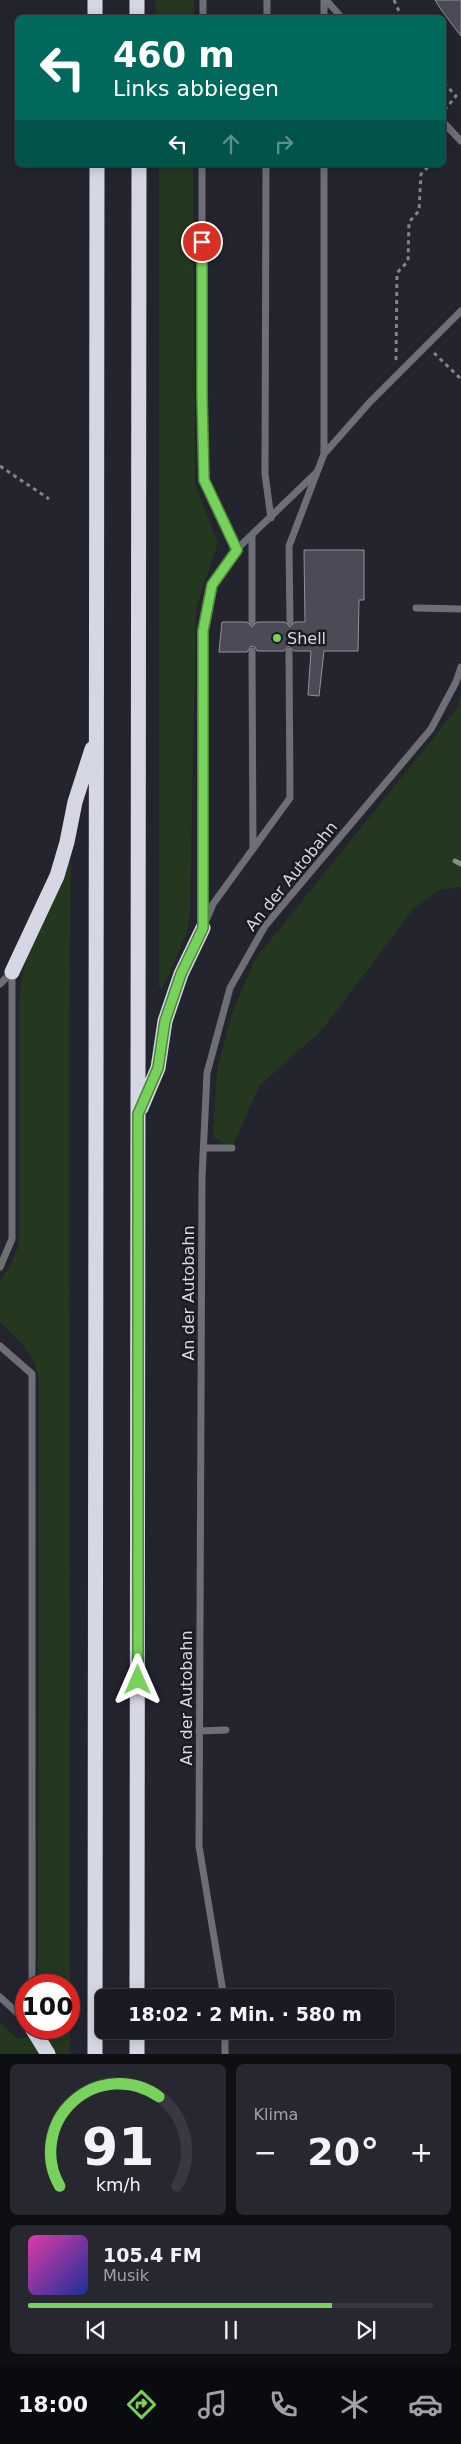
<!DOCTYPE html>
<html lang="de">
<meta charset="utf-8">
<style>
body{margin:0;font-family:"DejaVu Sans",sans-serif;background:#27282f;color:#f1f3f6;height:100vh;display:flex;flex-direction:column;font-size:19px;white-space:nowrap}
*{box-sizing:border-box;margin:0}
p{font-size:16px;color:#9fa1a5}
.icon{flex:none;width:28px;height:28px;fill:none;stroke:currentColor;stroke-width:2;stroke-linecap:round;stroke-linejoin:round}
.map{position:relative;height:2054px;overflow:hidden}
.sheet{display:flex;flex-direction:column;gap:10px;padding:10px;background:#0e0f13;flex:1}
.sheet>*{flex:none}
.banner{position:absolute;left:15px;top:15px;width:431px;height:152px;border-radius:8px;box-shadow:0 2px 12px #0003,0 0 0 1px #383940;background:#00695c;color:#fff;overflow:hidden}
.speed{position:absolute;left:15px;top:1974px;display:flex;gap:10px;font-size:25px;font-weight:700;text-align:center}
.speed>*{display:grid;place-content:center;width:65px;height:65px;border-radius:50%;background:#1a1b22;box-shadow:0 2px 12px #0003,0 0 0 1px #383940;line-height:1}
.speed .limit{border:8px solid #d22;background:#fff;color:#111}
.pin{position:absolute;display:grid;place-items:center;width:42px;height:42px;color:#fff;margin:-21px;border:2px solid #fff;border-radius:50%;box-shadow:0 1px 5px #0007}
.me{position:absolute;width:55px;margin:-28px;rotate:0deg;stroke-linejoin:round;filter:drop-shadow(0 0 4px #0008)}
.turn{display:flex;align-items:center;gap:18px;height:105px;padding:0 15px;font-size:22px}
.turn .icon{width:65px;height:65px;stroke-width:2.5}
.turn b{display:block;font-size:35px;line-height:42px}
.lanes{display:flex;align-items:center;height:48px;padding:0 15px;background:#0003;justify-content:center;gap:25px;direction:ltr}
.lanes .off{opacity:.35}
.big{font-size:38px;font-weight:700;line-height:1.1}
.sheet .tile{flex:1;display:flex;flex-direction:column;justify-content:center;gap:8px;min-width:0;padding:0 18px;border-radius:8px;background:#27282f}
.sheet .dial{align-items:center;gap:0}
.dial svg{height:130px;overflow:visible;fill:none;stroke:#383940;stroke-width:7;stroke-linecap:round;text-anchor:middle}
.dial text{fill:#f1f3f6;stroke:none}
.song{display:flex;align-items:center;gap:15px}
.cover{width:60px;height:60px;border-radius:8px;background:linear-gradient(135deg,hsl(320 70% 55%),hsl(230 70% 35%))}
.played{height:5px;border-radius:2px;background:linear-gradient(90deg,#76d25a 75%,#383940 75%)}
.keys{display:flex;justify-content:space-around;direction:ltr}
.heat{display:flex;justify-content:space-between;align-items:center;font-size:28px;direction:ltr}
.sheet .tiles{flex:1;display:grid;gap:10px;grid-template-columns:1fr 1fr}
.tile:last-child{grid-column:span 2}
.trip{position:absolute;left:95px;top:1989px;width:300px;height:50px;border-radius:8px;background:#1a1b22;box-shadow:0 2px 12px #0003,0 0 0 1px #383940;font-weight:700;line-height:50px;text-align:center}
.tabs{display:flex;height:80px;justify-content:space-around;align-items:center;background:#0a0b0e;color:#9fa1a5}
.tabs .icon{width:35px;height:35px}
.tabs .active{color:#76d25a}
.tabs b{font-size:22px;color:#f1f3f6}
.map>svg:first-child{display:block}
</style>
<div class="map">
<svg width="461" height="2054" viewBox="0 0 461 2054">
<rect width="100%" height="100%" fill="#23242e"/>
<!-- green -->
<path fill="#24371f" d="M 155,0 L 194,0 L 194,17 L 156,17 Z
M 159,165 L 193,165 L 195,484 L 217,540 L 217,546 L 196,608 L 190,914 L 187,932 L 162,990 L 159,987 Z
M 461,696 L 461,887 L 439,890 L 414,908 L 322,1030 L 259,1086 L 232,1148 L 213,1137 L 217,1070 L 232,1013 L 255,959 L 455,711 Z
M 71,852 L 69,1032 L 70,2054 L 54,2054 L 40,2028 L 69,2028 L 69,1985 L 38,1985 L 39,1380 C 34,1352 19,1341 0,1322 L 0,1280 L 10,1266 L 19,1245 L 19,1002 L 23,972 L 28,955 Z
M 0,2023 L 18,2039 L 32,2036 L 41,2054 L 0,2054 Z"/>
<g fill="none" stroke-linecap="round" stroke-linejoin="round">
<!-- stream -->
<path stroke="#7c9678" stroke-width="5" d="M 455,861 L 461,864"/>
</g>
<!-- building -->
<path fill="#4a4b56" stroke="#90929e" d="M 435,0 L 461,0 L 461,36 L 442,11 Z
M 304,550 L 364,550 L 364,600 L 359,600 L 358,651 L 324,651 L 319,696 L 308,695 L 311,651 L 294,651 L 288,646 L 284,651 L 257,651 L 255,647 L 251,646 L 247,652 L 219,652 L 222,622 L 247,622 L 252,627 L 257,622 L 285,622 L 290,627 L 295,622 L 305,622 Z"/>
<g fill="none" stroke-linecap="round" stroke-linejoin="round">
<!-- path -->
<path stroke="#82838b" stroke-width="3" stroke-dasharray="4 4" stroke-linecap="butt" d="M 394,0 L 402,18
M 444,83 L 456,96 L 444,111
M 434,353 L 461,379
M 396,360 L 397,273 L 408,261 L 409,222 L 419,211 L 421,174 L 430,165
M 0,466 L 49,499"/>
<!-- service -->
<path stroke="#6e6f74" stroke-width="7" d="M 326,0 L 342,18
M 203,18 L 203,0
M 267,18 L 267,0
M 324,18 L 324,0
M 444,123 L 461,141
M 202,165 L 202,396 L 204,481 L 237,549
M 266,165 L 265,474 L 271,518
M 324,454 L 324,165
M 252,535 L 252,622
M 416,608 L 461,609
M 290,622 L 289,546 L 324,454 L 370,402 L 461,311
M 252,651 L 253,849
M 204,925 L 213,904 L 290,798 L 289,651
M 203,928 L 203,631 L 212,585 L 237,549 L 316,473
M 0,984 L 12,972
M 204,1148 L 232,1148
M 0,1267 L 12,1239 L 12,972
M 0,1346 L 32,1374 L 32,1985
M 199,1731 L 226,1730
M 0,1997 L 26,2021
M 224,1998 L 199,1846 L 202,1177 L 207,1073 L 230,988 L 265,926 L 431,729 L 456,682 L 461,667
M 225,2030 L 225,2054"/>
<!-- motorway -->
<path stroke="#d5d7e4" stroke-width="15" d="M 95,0 L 95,18
M 137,0 L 137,18
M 12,972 L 57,876 L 67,842 L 75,802 L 92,749
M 141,1108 L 158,1068 L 165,1021 L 181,974 L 203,928
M 137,1998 L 139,165
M 32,2028 L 48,2054
M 95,2054 L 97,165
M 137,2054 L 137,2030"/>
</g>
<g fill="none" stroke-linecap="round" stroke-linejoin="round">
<!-- route casing -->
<g stroke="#4d883a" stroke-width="12">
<path id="route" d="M 138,1680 L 138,1114 L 158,1068 L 165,1021 L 181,974 L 203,928 L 203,631 L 212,585 L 237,550 L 204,480 L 202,396 L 202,242"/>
</g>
<!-- route -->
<use href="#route" stroke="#76d25a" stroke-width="9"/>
</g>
<!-- markers -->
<circle fill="#76d25a" stroke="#1a1b24" stroke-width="2" cx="277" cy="638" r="5"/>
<g text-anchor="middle" stroke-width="5" stroke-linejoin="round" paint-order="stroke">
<!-- poi labels -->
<g font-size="16" fill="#d8d9e0" stroke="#1a1b24" text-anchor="start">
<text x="287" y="644">Shell</text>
</g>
<!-- street labels -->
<g font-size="16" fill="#d8d9e0" stroke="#1a1b24">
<text transform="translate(291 876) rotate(-51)" y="6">An der Autobahn</text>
<text transform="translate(188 1293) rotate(-90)" y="6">An der Autobahn</text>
<text transform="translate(186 1698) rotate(-90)" y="6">An der Autobahn</text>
</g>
</g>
</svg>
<div class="speed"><div class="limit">100</div></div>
<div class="pin" style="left:202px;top:242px;background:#d93025"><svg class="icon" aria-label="arrive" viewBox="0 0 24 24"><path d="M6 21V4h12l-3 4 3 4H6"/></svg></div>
<svg class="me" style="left:138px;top:1680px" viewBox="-20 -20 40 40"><path d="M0-17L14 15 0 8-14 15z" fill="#76d25a" stroke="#fff" stroke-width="4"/></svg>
<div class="trip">18:02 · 2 Min. · 580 m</div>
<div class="banner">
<div class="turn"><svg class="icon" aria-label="left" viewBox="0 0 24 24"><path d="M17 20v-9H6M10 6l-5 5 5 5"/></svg><div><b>460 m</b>Links abbiegen</div></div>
<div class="lanes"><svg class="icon" aria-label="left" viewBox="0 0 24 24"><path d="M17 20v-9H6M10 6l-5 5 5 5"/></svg><svg class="icon off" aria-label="ahead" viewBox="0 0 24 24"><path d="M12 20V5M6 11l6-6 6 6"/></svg><svg class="icon off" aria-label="right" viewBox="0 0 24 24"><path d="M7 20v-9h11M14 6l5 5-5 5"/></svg></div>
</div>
</div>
<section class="sheet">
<div class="tiles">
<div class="tile dial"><svg viewBox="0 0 100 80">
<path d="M14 69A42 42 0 1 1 86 69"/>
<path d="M14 69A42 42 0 0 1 75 14" stroke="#76d25a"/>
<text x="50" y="56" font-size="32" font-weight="700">91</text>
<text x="50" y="72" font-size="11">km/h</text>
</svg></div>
<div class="tile"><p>Klima</p>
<div class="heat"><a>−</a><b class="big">20°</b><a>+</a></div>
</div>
<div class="tile">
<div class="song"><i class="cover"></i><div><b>105.4 FM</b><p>Musik</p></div></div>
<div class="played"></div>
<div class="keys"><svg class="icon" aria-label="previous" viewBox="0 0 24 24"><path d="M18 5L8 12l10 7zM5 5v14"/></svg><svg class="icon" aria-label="pause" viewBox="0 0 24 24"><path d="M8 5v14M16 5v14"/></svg><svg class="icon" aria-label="next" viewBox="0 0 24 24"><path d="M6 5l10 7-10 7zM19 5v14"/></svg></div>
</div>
</div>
</section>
<nav class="tabs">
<b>18:00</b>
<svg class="icon active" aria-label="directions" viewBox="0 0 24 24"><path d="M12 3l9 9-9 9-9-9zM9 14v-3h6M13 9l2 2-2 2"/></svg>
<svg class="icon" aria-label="music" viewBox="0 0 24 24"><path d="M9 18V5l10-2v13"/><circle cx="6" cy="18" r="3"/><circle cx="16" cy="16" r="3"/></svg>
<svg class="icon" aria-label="phone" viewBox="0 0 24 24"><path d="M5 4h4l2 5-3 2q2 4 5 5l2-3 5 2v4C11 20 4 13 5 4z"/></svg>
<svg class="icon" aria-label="climate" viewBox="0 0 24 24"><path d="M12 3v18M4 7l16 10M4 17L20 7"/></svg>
<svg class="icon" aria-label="car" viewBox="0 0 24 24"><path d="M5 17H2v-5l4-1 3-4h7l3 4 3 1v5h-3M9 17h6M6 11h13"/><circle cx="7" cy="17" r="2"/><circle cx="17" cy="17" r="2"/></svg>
</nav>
